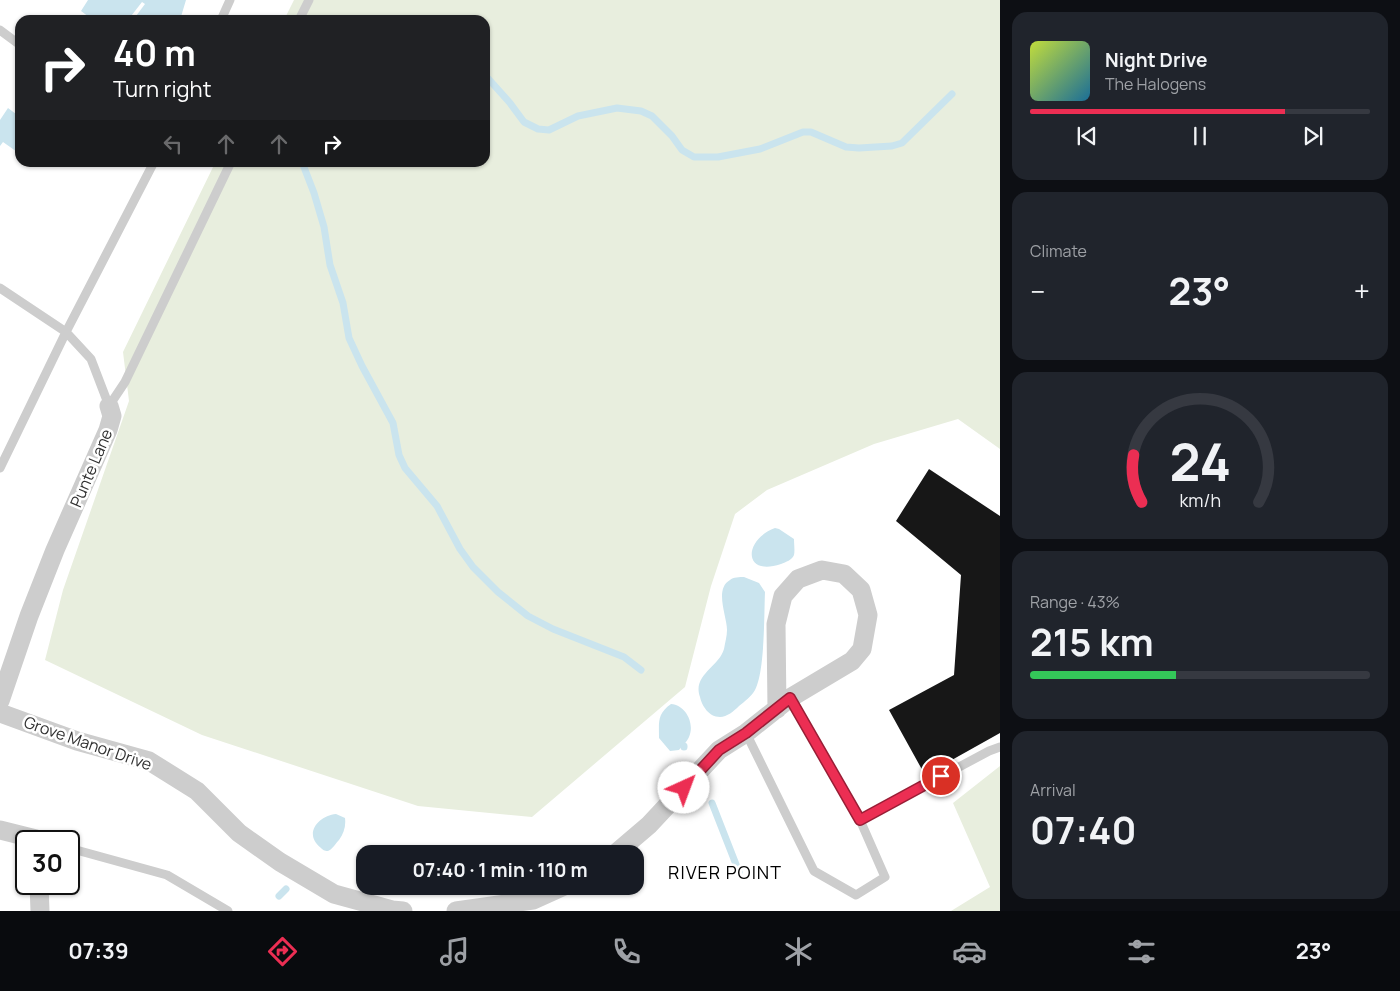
<!DOCTYPE html>
<meta charset="utf-8">
<style>
body{margin:0;font-family:Manrope,sans-serif;background:#20242c;color:#f1f3f6;height:100vh;display:flex;flex-direction:column;font-size:19px;white-space:nowrap}
*{box-sizing:border-box;margin:0}
p{font-size:16px;color:#9ea1a6}
.icon{flex:none;width:28px;height:28px;fill:none;stroke:currentColor;stroke-width:2;stroke-linecap:round;stroke-linejoin:round}
.map{position:relative;flex:1;overflow:hidden}
.side{display:flex;flex-direction:column;gap:12px;padding:12px;background:#0d0f14;width:400px}
.side>*{flex:none}
.hud{position:absolute;left:15px;top:15px;width:475px;height:152px;border-radius:15px;box-shadow:0 1px 4px #0004;background:#202124;color:#fff;overflow:hidden}
.speed{position:absolute;left:15px;top:830px;display:flex;gap:10px;font-size:25px;font-weight:700;text-align:center}
.speed>*{display:grid;place-content:center;width:65px;height:65px;border-radius:50%;background:#171b24;box-shadow:0 1px 4px #0004;line-height:1}
.speed .limit{border:2px solid #111;border-radius:8px;background:#fff;color:#111}
.pin{position:absolute;display:grid;place-items:center;width:42px;height:42px;color:#fff;margin:-21px;border:2px solid #fff;border-radius:50%;box-shadow:0 1px 5px #0007}
.me{position:absolute;width:55px;margin:-28px;rotate:43deg;stroke-linejoin:round;filter:drop-shadow(0 0 4px #0008)}
.turn{display:flex;align-items:center;gap:18px;height:105px;padding:0 15px;font-size:22px}
.turn .icon{width:65px;height:65px;stroke-width:2.5}
.turn b{display:block;font-size:35px;line-height:42px}
.lanes{display:flex;align-items:center;height:48px;padding:0 15px;background:#0003;justify-content:center;gap:25px;direction:ltr}
.lanes .off{opacity:.35}
.big{font-size:38px;font-weight:700;line-height:1.1}
.side .card{flex:1;display:flex;flex-direction:column;justify-content:center;gap:8px;min-width:0;padding:0 18px;border-radius:15px;background:#20242c}
.side .dial{align-items:center;gap:0}
.dial svg{height:130px;overflow:visible;fill:none;stroke:#363941;stroke-width:7;stroke-linecap:round;text-anchor:middle}
.dial text{fill:#f1f3f6;stroke:none}
.song{display:flex;align-items:center;gap:15px}
.cover{width:60px;height:60px;border-radius:8px;background:linear-gradient(135deg,hsl(70 70% 55%),hsl(200 70% 35%))}
.played{height:5px;border-radius:2px;background:linear-gradient(90deg,#ec2e53 75%,#363941 75%)}
.keys{display:flex;justify-content:space-around;direction:ltr}
.heat{display:flex;justify-content:space-between;align-items:center;font-size:28px;direction:ltr}
.charge{height:8px;border-radius:4px;background:linear-gradient(90deg,#34c759 43%,#363941 0)}
.trip{position:absolute;left:356px;top:845px;width:288px;height:50px;border-radius:15px;background:#171b24;box-shadow:0 1px 4px #0004;font-weight:700;line-height:50px;text-align:center}
.tab-bar{display:flex;height:80px;justify-content:space-around;align-items:center;background:#090b0e;color:#9ea1a6}
.tab-bar .icon{width:35px;height:35px}
.tab-bar .active{color:#ec2e53}
.tab-bar b{font-size:22px;color:#f1f3f6}
main{display:flex;flex:1;min-height:0}
.map>svg:first-child{display:block}
</style>
<main>
<div class="map">
<svg width="1000" height="911" viewBox="0 0 1000 911">
<rect width="100%" height="100%" fill="#fff"/>
<!-- green -->
<path fill="#e8eede" d="M 294,0 L 1000,0 L 1000,449 L 958,419 L 874,444 L 767,490 L 735,514 L 711,586 L 685,687 L 532,817 L 418,806 L 202,735 L 45,660 L 63,590 L 129,401 L 123,352 L 215,163 L 485,162 L 485,20 L 284,20 Z
M 1000,766 L 1000,911 L 951,911 L 990,887 L 953,803 Z"/>
<!-- water -->
<path fill="#cae4ee" d="M 88,0 L 186,0 L 180,20 L 133,20 L 145,4 L 142,2 L 128,20 L 93,20 L 81,11 Z
M 8,108 L 20,117 L 18,122 L 20,124 L 20,154 L 3,142 L 0,146 L 0,120 Z
M 775,528 L 779,529 L 794,539 C 794,544 795,551 794,555 C 792,560 786,562 781,564 C 743,577 743,540 775,528 Z
M 744,577 L 759,583 L 765,592 C 764,616 765,671 755,690 C 751,697 745,701 739,706 C 734,711 727,717 720,717 C 709,717 702,706 700,697 C 692,675 719,667 724,649 C 725,643 727,636 727,630 C 727,616 714,589 730,580 C 733,577 740,577 744,577 Z
M 671,704 C 686,705 695,724 689,737 C 687,742 682,746 679,750 L 670,751 L 659,738 C 659,722 657,714 671,704 Z
M 336,814 L 345,818 C 346,826 344,833 339,840 C 336,843 332,850 328,851 C 324,851 323,850 321,848 C 303,834 318,816 336,814 Z"/>
<g fill="none" stroke-linecap="round" stroke-linejoin="round">
<!-- stream -->
<path stroke="#cae4ee" stroke-width="7" d="M 485,75 L 510,103 L 524,122 L 538,129 L 549,130 L 578,116 L 617,108 L 641,111 L 652,116 L 672,136 L 682,150 L 694,157 L 718,157 L 760,149 L 803,132 L 811,132 L 846,147 L 859,148 L 892,146 L 902,143 L 952,94
M 302,162 L 314,193 L 324,227 L 330,265 L 343,303 L 349,338 L 362,366 L 393,423 L 399,455 L 405,468 L 437,506 L 460,549 L 473,567 L 498,592 L 528,616 L 553,629 L 624,657 L 641,670
M 684,746 L 684,747
M 712,803 L 739,872
M 279,896 L 286,889"/>
</g>
<!-- building -->
<path fill="#171717" d="M 929,469 L 1000,516 L 1000,733 L 925,775 L 889,710 L 954,675 L 961,575 L 896,521 Z"/>
<g fill="none" stroke-linecap="round" stroke-linejoin="round">
<!-- lane -->
<path stroke="#cdcdcd" stroke-width="9" d="M 221,20 L 230,0
M 299,20 L 309,0
M 0,30 L 20,45
M 0,288 L 66,332 L 91,359 L 109,406
M 109,406 L 125,382 L 231,162
M 0,468 L 66,332 L 154,162
M 746,733 L 814,871 L 856,895 L 885,877 L 860,820 L 790,698
M 860,820 L 989,751 L 1000,747
M 69,848 L 167,875 L 228,911"/>
<!-- street -->
<path stroke="#cdcdcd" stroke-width="19" d="M 0,701 L 29,616 L 55,550 L 108,430 L 112,416 L 109,406
M 0,713 L 77,741 L 149,761 L 197,791 L 239,833 L 280,862 L 334,894 L 392,910 L 403,911
M 0,830 L 36,839 L 36,841
M 615,854 L 649,825 L 719,750 L 746,733 L 790,698 L 852,661 L 862,649 L 868,615 L 861,590 L 844,574 L 822,570 L 798,579 L 783,596 L 776,624 L 777,709
M 39,884 L 40,911
M 456,911 L 533,900 L 564,886"/>
</g>
<g fill="none" stroke-linecap="round" stroke-linejoin="round">
<!-- route casing -->
<g stroke="#991e36" stroke-width="12">
<path id="route" d="M 684,788 L 719,750 L 746,733 L 790,698 L 860,820 L 941,776"/>
</g>
<!-- route -->
<use href="#route" stroke="#ec2e53" stroke-width="9"/>
</g>
<g text-anchor="middle" stroke-width="5" stroke-linejoin="round" paint-order="stroke">
<!-- street labels -->
<g font-size="16" fill="#303030" stroke="#fff">
<text transform="translate(91 468) rotate(-67)" y="6">Punte Lane</text>
<text transform="translate(88 743) rotate(19)" y="6">Grove Manor Drive</text>
</g>
<!-- neighbourhood labels -->
<g font-size="18" letter-spacing="1" fill="#000" stroke="#fff">
<text x="725" y="879">RIVER POINT</text>
</g>
</g>
</svg>
<div class="speed"><div class="limit">30</div></div>
<div class="pin" style="left:941px;top:776px;background:#d93025"><svg class="icon" aria-label="arrive" viewBox="0 0 24 24"><path d="M6 21V4h12l-3 4 3 4H6"/></svg></div>
<svg class="me" style="left:684px;top:788px" viewBox="-20 -20 40 40"><circle r="19" fill="#fff"/><path d="M0-13L10 11 0 6-10 11z" fill="#ec2e53"/></svg>
<div class="trip">07:40 · 1 min · 110 m</div>
<div class="hud">
<div class="turn"><svg class="icon" aria-label="right" viewBox="0 0 24 24"><path d="M7 20v-9h11M14 6l5 5-5 5"/></svg><div><b>40 m</b>Turn right</div></div>
<div class="lanes"><svg class="icon off" aria-label="left" viewBox="0 0 24 24"><path d="M17 20v-9H6M10 6l-5 5 5 5"/></svg><svg class="icon off" aria-label="ahead" viewBox="0 0 24 24"><path d="M12 20V5M6 11l6-6 6 6"/></svg><svg class="icon off" aria-label="ahead" viewBox="0 0 24 24"><path d="M12 20V5M6 11l6-6 6 6"/></svg><svg class="icon" aria-label="right" viewBox="0 0 24 24"><path d="M7 20v-9h11M14 6l5 5-5 5"/></svg></div>
</div>
</div>
<section class="side">
<div class="card">
<div class="song"><i class="cover"></i><div><b>Night Drive</b><p>The Halogens</p></div></div>
<div class="played"></div>
<div class="keys"><svg class="icon" aria-label="previous" viewBox="0 0 24 24"><path d="M18 5L8 12l10 7zM5 5v14"/></svg><svg class="icon" aria-label="pause" viewBox="0 0 24 24"><path d="M8 5v14M16 5v14"/></svg><svg class="icon" aria-label="next" viewBox="0 0 24 24"><path d="M6 5l10 7-10 7zM19 5v14"/></svg></div>
</div>
<div class="card"><p>Climate</p>
<div class="heat"><a>−</a><b class="big">23°</b><a>+</a></div>
</div>
<div class="card dial"><svg viewBox="0 0 100 80">
<path d="M14 69A42 42 0 1 1 86 69"/>
<path d="M14 69A42 42 0 0 1 9 40" stroke="#ec2e53"/>
<text x="50" y="56" font-size="32" font-weight="700">24</text>
<text x="50" y="72" font-size="11">km/h</text>
</svg></div>
<div class="card"><p>Range · 43%</p><b class="big">215 km</b><div class="charge"></div></div>
<div class="card"><p>Arrival</p><b class="big">07:40</b></div>
</section>
</main>
<nav class="tab-bar">
<b>07:39</b>
<svg class="icon active" aria-label="directions" viewBox="0 0 24 24"><path d="M12 3l9 9-9 9-9-9zM9 14v-3h6M13 9l2 2-2 2"/></svg>
<svg class="icon" aria-label="music" viewBox="0 0 24 24"><path d="M9 18V5l10-2v13"/><circle cx="6" cy="18" r="3"/><circle cx="16" cy="16" r="3"/></svg>
<svg class="icon" aria-label="phone" viewBox="0 0 24 24"><path d="M5 4h4l2 5-3 2q2 4 5 5l2-3 5 2v4C11 20 4 13 5 4z"/></svg>
<svg class="icon" aria-label="climate" viewBox="0 0 24 24"><path d="M12 3v18M4 7l16 10M4 17L20 7"/></svg>
<svg class="icon" aria-label="car" viewBox="0 0 24 24"><path d="M5 17H2v-5l4-1 3-4h7l3 4 3 1v5h-3M9 17h6M6 11h13"/><circle cx="7" cy="17" r="2"/><circle cx="17" cy="17" r="2"/></svg>
<svg class="icon" aria-label="filters" viewBox="0 0 24 24"><path d="M4 7h16M4 17h16"/><circle cx="9" cy="7" r="2"/><circle cx="15" cy="17" r="2"/></svg>
<b>23°</b>
</nav>
